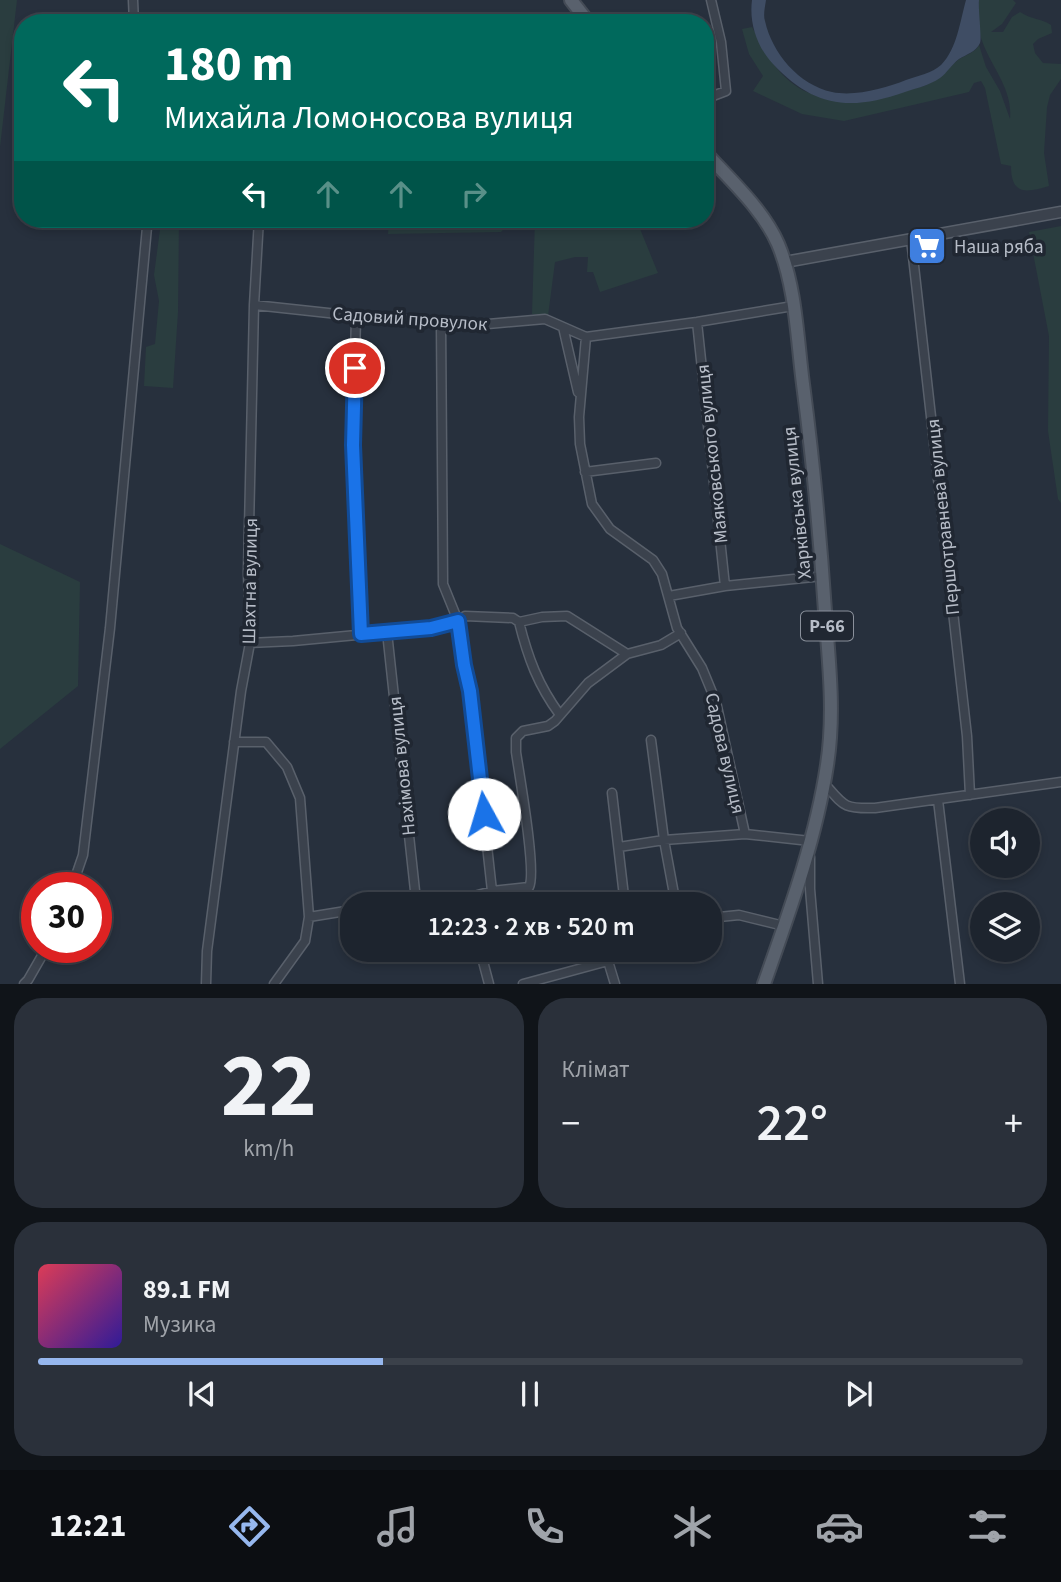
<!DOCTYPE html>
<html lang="uk">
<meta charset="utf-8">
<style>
body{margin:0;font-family:"Source Sans 3",sans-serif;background:#2a303a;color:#f1f3f6;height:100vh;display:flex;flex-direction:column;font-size:26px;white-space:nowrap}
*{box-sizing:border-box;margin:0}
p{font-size:23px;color:#a0a4aa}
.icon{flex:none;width:38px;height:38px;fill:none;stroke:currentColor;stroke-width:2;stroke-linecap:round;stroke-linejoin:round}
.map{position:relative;height:984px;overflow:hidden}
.panel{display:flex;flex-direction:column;gap:14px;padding:14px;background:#101419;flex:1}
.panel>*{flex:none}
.guide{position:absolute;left:14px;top:14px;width:700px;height:214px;border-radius:28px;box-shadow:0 4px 10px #0003,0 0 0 2px #3b414a;background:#00695c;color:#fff;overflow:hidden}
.tools{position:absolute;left:970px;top:808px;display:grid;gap:14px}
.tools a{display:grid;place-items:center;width:70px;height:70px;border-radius:50%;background:#1d242e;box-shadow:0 4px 10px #0003,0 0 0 2px #3b414a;font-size:35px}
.speed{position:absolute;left:21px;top:872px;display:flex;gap:14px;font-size:35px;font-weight:700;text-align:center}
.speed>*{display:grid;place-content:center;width:91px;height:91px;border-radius:50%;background:#1d242e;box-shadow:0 4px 10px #0003,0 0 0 2px #3b414a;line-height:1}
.speed .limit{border:10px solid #d22;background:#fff;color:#111}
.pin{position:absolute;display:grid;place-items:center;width:60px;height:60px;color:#fff;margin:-30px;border:4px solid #fff;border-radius:50%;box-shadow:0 2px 7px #0007}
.me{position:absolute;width:77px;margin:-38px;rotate:354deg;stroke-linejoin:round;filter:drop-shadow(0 0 5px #0008)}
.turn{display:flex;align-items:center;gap:24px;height:147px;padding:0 35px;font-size:32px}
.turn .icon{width:91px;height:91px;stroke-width:2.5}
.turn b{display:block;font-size:49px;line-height:60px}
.lanes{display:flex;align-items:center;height:66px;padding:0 35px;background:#0003;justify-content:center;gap:35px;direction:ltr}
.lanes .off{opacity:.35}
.big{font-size:52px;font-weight:600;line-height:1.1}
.panel .widget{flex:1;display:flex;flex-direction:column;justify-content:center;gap:10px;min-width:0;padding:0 24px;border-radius:28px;background:#2a303a}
.panel .dial{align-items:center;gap:0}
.dial b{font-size:91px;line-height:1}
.song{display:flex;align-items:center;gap:21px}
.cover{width:84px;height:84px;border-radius:10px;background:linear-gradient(135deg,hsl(350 70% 55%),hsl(250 70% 35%))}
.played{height:7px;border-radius:4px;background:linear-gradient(90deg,#96b7ee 35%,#3b414a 35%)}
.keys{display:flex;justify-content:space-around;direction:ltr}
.heat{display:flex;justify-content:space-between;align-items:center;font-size:38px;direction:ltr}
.panel .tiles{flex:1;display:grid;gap:14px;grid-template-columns:1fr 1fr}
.widget:last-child{grid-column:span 2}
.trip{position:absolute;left:340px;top:892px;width:382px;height:70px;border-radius:28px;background:#1d242e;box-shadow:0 4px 10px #0003,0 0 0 2px #3b414a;font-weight:600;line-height:70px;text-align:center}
.menu{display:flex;height:112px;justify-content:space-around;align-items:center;background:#0c0e12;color:#a0a4aa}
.menu .icon{width:49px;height:49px}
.menu .selected{color:#96b7ee}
.menu b{font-size:32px;color:#f1f3f6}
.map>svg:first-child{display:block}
</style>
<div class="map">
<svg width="1061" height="984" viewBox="0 0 1061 984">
<rect width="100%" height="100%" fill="#27303d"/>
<!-- green -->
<path fill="#2a3d3f" d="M 0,0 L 17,0 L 0,147 Z
M 979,0 L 1013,0 L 1016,3 L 1002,24 L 991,32 L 1003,32 L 1012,17 L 1020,12 C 1032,20 1041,18 1051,25 L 1052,33 L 1038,39 L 1033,44 L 1035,53 L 1043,63 L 1061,64 L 1061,79 L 1050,95 L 1047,107 L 1044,153 L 1049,186 C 1026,193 1011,195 1011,166 L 1001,164 L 985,88 L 981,81 L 974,83 L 969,92 L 844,121 L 802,114 L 753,91 L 763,76 L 749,54 L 742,29 L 752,27 C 766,54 781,83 812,94 C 820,97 914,90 924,86 C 939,80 946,70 958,60 C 966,54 974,54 979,45 L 986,67 L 1000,91 L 1010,119 C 1013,88 990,66 981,38 C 977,25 978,13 979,0 Z
M 167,219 L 179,219 L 178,312 L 173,388 L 144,386 L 146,347 L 155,344 L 159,301 L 154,275 L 161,222 Z
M 448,219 L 513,219 L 501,232 L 388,234 L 389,222 L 401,224 Z
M 535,219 L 636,219 L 658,273 L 600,292 L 593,272 L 587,272 L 588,257 L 575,257 L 555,262 L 548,316 L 532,314 Z
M 1061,226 L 1061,503 L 1058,499 L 1048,431 L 1049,336 L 1029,232 Z
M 0,544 L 80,582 L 78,686 L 0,749 Z"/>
<!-- water -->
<path fill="#3f4d64" d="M 752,0 L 766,0 C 765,7 763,15 765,21 C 772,53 799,85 832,92 C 855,97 886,88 906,80 C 918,76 932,73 941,65 C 957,49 960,21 966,0 L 979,0 C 978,10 982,38 980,43 C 976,52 967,54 959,59 C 952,64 947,73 940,78 C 930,85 917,88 905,92 C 851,111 814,108 773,64 C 757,47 749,23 752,0 Z"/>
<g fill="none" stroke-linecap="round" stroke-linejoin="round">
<!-- minor casing -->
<g stroke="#59606b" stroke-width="11">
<path id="minor" d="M 133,0 L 134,23
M 705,99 L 726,91 L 721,42 L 711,0
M 911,239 L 967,736 L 970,795
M 254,305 L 356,316 L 477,325 L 545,319 L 586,337
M 356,316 L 353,445 L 361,634
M 697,322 L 725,586
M 441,323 L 443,584 L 458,621 L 464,665 L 470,691 L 492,891
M 563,327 L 578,392
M 586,337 L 579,417 L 580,444 L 592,504 L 610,529 L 653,560 L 662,574 L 677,628 L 702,668 L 716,702 L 745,834
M 586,337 L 697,322 L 793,306
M 585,472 L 656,463
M 669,596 L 725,586 L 823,576
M 519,622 C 528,658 538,685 560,715
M 387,632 L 416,900
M 250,643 L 293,641 L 431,628 L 458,621 L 465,616 L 513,618 L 519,622 L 542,617 L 567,616 L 627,654 L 661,645 L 681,633
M 651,740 L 664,840 L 676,905
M 234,742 L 266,742 L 287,767 L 300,798 L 309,917 L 305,941 L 274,984
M 824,783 C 844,806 843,809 875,808 L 1061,782
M 612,793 L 625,905
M 938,800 L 960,984
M 619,847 L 664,840 L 745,834 L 810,841 L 810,844
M 810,857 L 810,889 L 818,984
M 72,887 L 83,855 L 110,628 L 147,227 L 144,219
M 385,905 L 416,900 L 467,898 L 492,891 L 529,887 C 537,873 519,773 516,752 L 516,738 L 523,731 L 548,726 L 555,721 L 588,683 L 627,654
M 309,917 L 352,910
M 709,918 L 739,915 L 784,926
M 480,950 L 489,984
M 608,961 L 615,984
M 24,984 L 28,980 L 47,947
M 206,984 L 207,951 L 241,691 L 250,643 L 248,572 L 254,305 L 259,219
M 523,984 L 608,961 L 628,950"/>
</g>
<!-- tertiary casing -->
<g stroke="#59606b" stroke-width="13">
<path id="tertiary" d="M 785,262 L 1061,212"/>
</g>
<!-- primary casing -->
<g stroke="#444b56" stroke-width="16">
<path id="primary" d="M 571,0 L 589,23
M 705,152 C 730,180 763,209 778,244 C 796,287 797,338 803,384 C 813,460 820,535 825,611 C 829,662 835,714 827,765 C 816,839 789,913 764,984"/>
</g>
<!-- minor -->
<use href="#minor" stroke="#3b424d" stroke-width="8"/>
<!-- tertiary -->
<use href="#tertiary" stroke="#3b424d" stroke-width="10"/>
<!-- primary -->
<use href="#primary" stroke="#59616d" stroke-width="12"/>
</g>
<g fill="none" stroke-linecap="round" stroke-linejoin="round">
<!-- route casing -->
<g stroke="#114b97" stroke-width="18">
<path id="route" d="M 355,368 L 353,445 L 361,634 L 431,628 L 458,621 L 464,665 L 470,691 L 484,814"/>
</g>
<!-- route -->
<use href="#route" stroke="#1a73e8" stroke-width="12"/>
</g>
<!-- icons -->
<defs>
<g id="supermarket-square" transform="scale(2.0125)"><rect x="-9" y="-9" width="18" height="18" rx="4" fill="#3f7fe0" stroke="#202732"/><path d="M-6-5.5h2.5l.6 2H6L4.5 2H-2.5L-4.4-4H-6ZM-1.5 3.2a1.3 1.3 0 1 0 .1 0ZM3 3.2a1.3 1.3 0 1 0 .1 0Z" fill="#fff"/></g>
</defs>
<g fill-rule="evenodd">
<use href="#supermarket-square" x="927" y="246"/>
</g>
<g text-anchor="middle" stroke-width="7" stroke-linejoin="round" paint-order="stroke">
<!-- shield labels -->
<rect fill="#202732" stroke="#8a909b" stroke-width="2" x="801" y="611.5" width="52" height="29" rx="5"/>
<g font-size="18" font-weight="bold" fill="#b7bdc8">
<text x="827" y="632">Р-66</text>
</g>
<!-- poi labels -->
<g font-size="19" fill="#b7bdc8" stroke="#202732" text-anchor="start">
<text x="954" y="253">Наша ряба</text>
</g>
<!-- street labels -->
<g font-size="19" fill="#b7bdc8" stroke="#202732">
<text transform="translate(410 318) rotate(4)" y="7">Садовий провулок</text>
<text transform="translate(711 454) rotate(-96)" y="7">Маяковського вулиця</text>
<text transform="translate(796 503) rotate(-96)" y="7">Харківська вулиця</text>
<text transform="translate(942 517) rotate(-96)" y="7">Першотравнева вулиця</text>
<text transform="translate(249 581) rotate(-89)" y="7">Шахтна вулиця</text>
<text transform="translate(726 753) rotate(77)" y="7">Садова вулиця</text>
<text transform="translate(401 766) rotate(-96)" y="7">Нахімова вулиця</text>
</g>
</g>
</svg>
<div class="tools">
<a><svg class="icon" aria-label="sound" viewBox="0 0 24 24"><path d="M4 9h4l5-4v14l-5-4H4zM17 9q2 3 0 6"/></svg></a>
<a><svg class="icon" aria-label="layers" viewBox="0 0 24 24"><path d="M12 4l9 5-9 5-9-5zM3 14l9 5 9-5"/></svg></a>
</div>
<div class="speed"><div class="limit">30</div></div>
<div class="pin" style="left:355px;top:368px;background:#d93025"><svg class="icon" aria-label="arrive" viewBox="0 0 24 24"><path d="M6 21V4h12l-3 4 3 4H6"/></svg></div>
<svg class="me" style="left:484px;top:814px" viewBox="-20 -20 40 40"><circle r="19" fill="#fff"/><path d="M0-13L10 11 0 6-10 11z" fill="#1a73e8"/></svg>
<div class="trip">12:23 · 2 хв · 520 m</div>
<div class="guide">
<div class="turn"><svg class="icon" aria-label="left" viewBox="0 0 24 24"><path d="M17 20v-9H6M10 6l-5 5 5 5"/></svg><div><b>180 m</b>Михайла Ломоносова вулиця</div></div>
<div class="lanes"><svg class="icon" aria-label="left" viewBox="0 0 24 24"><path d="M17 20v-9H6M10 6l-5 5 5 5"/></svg><svg class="icon off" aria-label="ahead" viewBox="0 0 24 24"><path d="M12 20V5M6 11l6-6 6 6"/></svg><svg class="icon off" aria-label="ahead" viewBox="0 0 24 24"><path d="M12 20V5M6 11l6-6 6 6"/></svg><svg class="icon off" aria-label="right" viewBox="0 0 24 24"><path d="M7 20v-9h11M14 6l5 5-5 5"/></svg></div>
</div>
</div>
<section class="panel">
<div class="tiles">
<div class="widget dial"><b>22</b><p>km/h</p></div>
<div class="widget"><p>Клімат</p>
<div class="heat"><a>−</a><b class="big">22°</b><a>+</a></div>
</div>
<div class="widget">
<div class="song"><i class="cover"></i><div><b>89.1 FM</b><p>Музика</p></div></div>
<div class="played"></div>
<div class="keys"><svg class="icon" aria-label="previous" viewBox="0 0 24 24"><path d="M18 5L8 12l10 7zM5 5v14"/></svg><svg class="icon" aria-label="pause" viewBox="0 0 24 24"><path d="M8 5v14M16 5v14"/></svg><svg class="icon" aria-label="next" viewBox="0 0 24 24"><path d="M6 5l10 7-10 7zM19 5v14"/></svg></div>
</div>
</div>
</section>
<nav class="menu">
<b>12:21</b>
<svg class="icon selected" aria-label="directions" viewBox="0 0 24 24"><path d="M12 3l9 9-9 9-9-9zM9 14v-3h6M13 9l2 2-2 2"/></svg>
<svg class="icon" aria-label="music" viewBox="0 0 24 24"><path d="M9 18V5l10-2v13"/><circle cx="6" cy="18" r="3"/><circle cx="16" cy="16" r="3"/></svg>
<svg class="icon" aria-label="phone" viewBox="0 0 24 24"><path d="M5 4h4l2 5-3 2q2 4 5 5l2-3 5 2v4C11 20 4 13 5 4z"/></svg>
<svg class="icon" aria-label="climate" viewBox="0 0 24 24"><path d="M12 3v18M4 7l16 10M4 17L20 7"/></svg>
<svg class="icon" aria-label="car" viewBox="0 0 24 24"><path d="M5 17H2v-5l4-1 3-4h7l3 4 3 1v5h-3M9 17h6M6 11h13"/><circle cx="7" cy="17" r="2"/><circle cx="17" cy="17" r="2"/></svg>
<svg class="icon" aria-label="filters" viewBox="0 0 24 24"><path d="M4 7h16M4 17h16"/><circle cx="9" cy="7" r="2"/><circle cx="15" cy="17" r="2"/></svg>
</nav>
